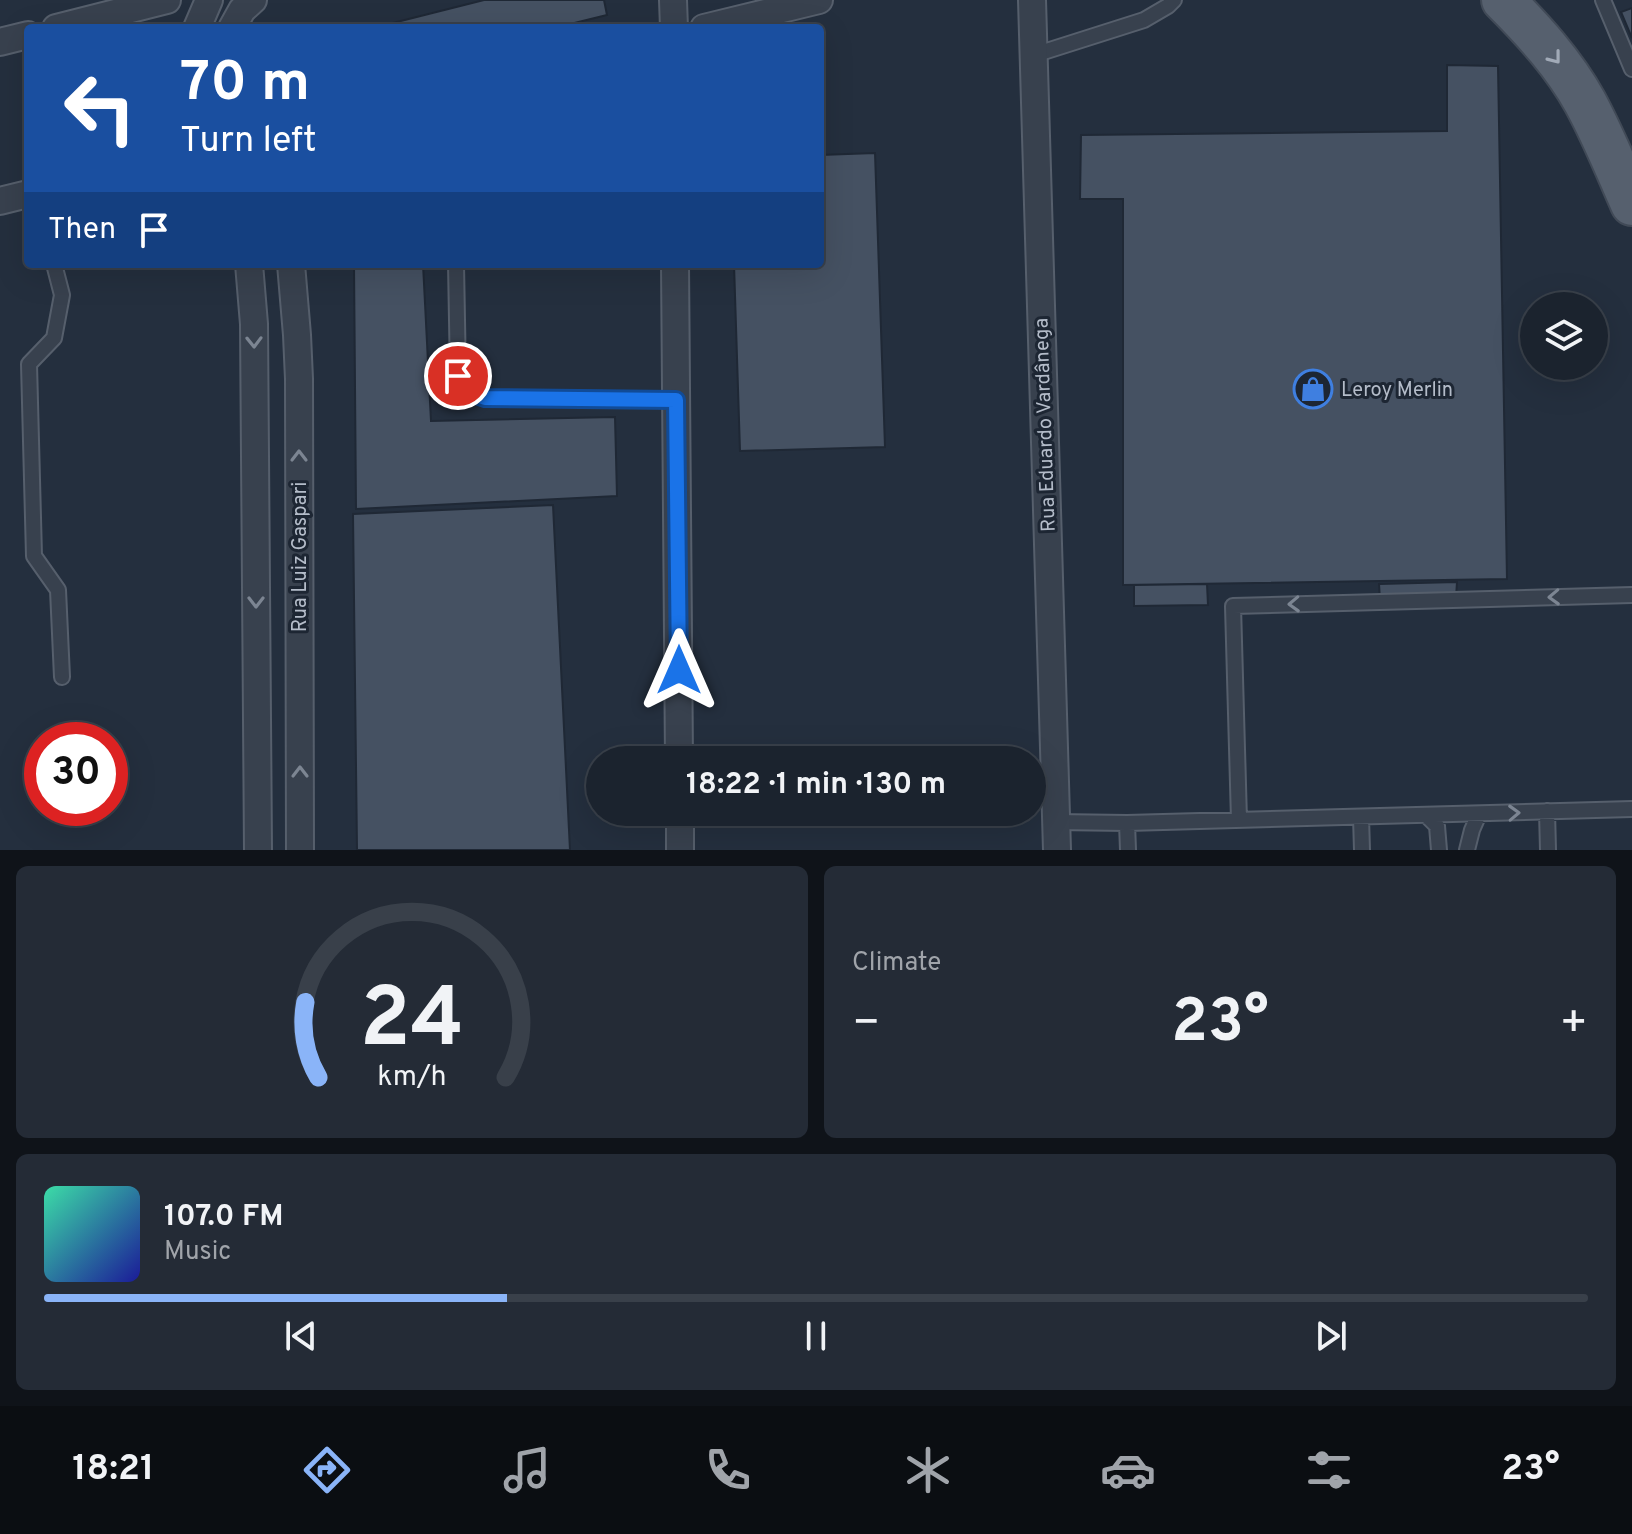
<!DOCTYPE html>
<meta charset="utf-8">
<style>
body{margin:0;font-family:Overpass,sans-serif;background:#242b36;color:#f1f3f6;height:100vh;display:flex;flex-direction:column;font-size:30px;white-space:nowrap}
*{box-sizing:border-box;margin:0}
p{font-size:26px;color:#a0a4aa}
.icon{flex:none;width:44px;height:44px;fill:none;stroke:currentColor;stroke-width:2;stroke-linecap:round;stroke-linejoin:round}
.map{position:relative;height:850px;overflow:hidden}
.panel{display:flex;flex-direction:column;gap:16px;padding:16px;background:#0f1319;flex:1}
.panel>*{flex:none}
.guide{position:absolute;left:24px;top:24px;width:800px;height:244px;border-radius:8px;box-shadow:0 8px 32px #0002,0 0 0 2px #39404a;background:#1a4fa0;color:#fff;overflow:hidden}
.controls{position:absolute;left:1520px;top:292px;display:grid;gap:16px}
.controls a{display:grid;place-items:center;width:88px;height:88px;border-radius:50%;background:#1b232e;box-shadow:0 8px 32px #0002,0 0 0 2px #39404a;font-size:40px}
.speed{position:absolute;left:24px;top:722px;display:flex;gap:16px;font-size:40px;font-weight:700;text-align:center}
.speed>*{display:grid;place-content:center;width:104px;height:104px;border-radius:50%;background:#1b232e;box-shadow:0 8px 32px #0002,0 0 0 2px #39404a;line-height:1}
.speed .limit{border:12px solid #d22;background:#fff;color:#111}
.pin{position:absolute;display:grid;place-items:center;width:68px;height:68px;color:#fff;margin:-34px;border:4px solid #fff;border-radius:50%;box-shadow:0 2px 8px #0007}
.me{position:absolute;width:88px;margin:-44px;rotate:0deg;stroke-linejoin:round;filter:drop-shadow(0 0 6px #0008)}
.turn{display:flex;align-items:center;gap:28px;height:168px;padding:0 24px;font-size:36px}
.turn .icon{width:104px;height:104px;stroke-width:2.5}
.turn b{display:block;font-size:56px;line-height:68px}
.then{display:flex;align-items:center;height:76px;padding:0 24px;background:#0003;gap:16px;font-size:30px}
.big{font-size:60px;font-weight:700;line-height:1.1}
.panel .tile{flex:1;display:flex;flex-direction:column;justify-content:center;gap:12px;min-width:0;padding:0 28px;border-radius:12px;background:#242b36}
.panel .dial{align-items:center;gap:0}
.dial svg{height:208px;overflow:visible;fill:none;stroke:#39404a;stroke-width:7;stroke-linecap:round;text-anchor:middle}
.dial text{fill:#f1f3f6;stroke:none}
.song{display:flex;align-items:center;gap:24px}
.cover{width:96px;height:96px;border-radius:12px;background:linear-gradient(135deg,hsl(160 70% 55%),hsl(240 70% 35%))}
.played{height:8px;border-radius:4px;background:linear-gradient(90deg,#8ab4f8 30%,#39404a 30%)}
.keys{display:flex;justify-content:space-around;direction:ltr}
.heat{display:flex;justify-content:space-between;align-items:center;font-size:44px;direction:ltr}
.panel .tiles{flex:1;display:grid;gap:16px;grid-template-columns:1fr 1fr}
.tile:last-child{grid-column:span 2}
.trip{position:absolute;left:586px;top:746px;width:460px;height:80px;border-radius:40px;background:#1b232e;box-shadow:0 8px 32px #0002,0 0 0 2px #39404a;font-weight:700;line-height:80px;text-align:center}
.tabs{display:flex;height:128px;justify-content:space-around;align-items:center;background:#0b0e12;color:#a0a4aa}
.tabs .icon{width:56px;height:56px}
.tabs .active{color:#8ab4f8}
.tabs b{font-size:36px;color:#f1f3f6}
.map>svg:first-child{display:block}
</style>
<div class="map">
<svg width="1632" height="850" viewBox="0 0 1632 850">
<rect width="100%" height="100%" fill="#242f3e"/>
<!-- building -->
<path fill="#455162" stroke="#1f2835" stroke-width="2" d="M 484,0 L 604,0 L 607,15 L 554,28 L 373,28 Z
M 1632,8 L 1632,38 L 1621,12 Z
M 1447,65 L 1498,66 L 1507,579 L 1123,585 L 1123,199 L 1080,199 L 1081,135 L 1447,131 Z
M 875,153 L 885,447 L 740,451 L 734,264 L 820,264 L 820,155 Z
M 354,264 L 423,264 L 431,421 L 615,417 L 617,496 L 356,509 Z
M 553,505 L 570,850 L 357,850 L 353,514 Z
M 1457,582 L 1456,598 L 1380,600 L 1379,584 Z
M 1207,584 L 1208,605 L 1134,606 L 1134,585 Z"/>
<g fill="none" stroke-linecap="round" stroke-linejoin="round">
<!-- service casing -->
<g stroke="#565f6c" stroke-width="18">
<path id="service" d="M 1603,0 L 1632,69
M 1034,55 L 1144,20 L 1168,6 L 1174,0
M 54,264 L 62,295 L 54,338 L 29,364 L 34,556 L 58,590 L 62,677
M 456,264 L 458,376 L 465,391 L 485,398 L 676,400
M 1547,811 L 1548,850
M 1426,815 L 1437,826 L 1439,850
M 1361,817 L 1362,850
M 1239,820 L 1233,606 L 1632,595
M 1056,822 L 1127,823 L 1632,809
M 1127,823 L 1128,850
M 1467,850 L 1472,830 L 1479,814"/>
</g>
<!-- minor casing -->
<g stroke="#565f6c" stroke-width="30">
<path id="minor" d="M 673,0 L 674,28
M 1032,0 L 1057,850
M 56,28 L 167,0
M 197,28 L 209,0
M 232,28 L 242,10 L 253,0
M 704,28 L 819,0
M 0,42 L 28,35
M 0,201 L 28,194
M 249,264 L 254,324 L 258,850
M 291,264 L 297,335 L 299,379 L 300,850
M 675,264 L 679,760
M 680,812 L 680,850"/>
</g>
<!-- primary casing -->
<g stroke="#414a57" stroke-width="46">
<path id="primary" d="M 1503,0 C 1534,31 1564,64 1585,102 C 1603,135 1617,170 1632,204"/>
</g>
<!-- service -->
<use href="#service" stroke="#38414e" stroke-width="14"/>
<!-- minor -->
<use href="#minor" stroke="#38414e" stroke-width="26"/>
<!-- primary -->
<use href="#primary" stroke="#56606e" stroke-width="42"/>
</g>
<!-- one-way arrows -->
<defs><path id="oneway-chevron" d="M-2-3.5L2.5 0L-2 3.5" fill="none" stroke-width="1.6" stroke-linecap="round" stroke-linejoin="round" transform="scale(2)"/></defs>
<use stroke="#a1aab7" href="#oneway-chevron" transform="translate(1555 58) rotate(52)"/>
<g stroke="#7c8592">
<use href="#oneway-chevron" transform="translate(254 342) rotate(89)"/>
<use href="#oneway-chevron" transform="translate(299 456) rotate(-90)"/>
<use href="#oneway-chevron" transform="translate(1554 597) rotate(178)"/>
<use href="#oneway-chevron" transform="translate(256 602) rotate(90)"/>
<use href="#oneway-chevron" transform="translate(1294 604) rotate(178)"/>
<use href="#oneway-chevron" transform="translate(300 772) rotate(-90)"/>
<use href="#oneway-chevron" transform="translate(1514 813) rotate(-2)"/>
</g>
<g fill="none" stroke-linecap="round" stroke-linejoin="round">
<!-- route casing -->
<g stroke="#114b97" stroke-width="20">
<path id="route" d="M 458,376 L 465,391 L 485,398 L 676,400 L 679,670"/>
</g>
<!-- route -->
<use href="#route" stroke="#1a73e8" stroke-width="14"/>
</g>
<!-- icons -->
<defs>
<g id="shop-ring" transform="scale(2)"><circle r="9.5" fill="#1d2633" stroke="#3f7fe0" stroke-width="1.5"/><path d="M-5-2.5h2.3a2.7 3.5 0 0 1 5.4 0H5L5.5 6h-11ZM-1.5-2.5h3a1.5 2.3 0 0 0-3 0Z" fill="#3f7fe0"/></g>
</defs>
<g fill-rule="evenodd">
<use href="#shop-ring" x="1313" y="389"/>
</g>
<g text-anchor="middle" stroke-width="6" stroke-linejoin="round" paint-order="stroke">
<!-- poi labels -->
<g font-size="20" fill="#b4bcc9" stroke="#1d2633" text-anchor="start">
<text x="1341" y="396">Leroy Merlin</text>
</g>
<!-- street labels -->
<g font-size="20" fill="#b4bcc9" stroke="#1d2633">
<text transform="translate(1044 425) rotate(-92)" y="7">Rua Eduardo Vardânega</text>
<text transform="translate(299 557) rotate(-90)" y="7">Rua Luiz Gaspari</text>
</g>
</g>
</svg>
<div class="controls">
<a><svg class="icon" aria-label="layers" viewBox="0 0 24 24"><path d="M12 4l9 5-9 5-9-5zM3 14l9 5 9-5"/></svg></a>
</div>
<div class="speed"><div class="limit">30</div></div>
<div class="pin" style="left:458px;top:376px;background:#d93025"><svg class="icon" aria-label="arrive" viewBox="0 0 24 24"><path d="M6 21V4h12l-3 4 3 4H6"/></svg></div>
<svg class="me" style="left:679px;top:670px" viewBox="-20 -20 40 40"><path d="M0-17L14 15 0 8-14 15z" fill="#1a73e8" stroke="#fff" stroke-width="4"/></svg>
<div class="trip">18:22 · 1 min · 130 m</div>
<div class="guide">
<div class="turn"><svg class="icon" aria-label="left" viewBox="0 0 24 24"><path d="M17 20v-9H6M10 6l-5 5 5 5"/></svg><div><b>70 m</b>Turn left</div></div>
<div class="then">Then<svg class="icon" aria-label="arrive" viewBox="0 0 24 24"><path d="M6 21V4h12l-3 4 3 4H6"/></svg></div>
</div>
</div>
<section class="panel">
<div class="tiles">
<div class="tile dial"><svg viewBox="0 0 100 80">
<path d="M14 69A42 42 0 1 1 86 69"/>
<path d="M14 69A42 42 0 0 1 9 40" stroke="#8ab4f8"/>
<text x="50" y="56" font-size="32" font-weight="700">24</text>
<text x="50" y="72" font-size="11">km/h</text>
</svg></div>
<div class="tile"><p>Climate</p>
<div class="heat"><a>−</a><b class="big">23°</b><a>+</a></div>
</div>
<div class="tile">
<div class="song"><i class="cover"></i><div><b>107.0 FM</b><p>Music</p></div></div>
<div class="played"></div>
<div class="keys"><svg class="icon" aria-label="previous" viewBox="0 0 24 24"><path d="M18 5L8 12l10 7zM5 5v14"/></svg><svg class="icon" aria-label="pause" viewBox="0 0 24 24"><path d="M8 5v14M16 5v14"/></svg><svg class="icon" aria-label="next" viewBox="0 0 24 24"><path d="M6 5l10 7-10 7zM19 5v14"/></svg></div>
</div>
</div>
</section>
<nav class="tabs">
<b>18:21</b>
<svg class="icon active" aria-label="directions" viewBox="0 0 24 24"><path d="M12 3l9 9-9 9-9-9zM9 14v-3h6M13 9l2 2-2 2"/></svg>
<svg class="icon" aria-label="music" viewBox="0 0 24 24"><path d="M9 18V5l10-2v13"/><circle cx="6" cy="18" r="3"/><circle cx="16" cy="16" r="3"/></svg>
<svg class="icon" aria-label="phone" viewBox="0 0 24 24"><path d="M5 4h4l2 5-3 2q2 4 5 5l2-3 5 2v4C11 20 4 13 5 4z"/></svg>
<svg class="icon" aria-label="climate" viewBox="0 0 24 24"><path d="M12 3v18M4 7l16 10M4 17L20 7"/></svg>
<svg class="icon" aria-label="car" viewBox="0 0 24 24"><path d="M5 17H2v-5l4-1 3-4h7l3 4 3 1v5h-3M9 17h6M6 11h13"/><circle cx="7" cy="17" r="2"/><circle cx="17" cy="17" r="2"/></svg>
<svg class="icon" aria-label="filters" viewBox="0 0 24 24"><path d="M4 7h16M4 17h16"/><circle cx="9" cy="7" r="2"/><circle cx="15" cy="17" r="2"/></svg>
<b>23°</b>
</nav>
